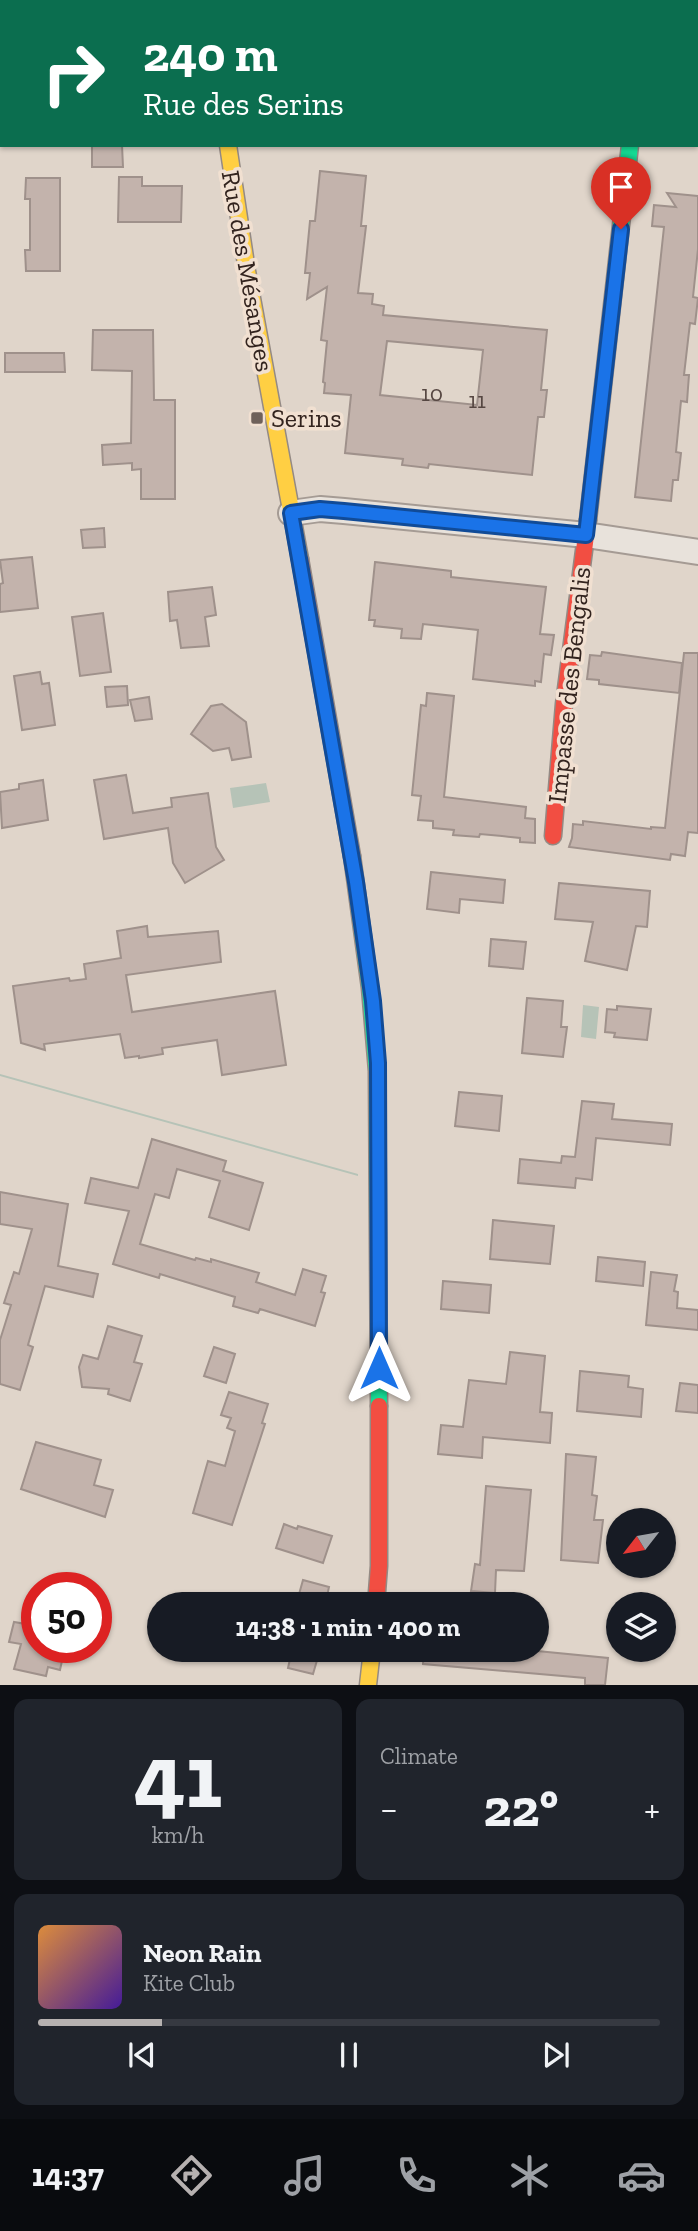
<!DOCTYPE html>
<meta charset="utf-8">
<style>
body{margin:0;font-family:"Zilla Slab",serif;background:#20242c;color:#f1f3f6;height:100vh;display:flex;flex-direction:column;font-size:26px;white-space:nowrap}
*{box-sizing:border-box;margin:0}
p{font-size:23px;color:#9ea1a6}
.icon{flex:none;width:38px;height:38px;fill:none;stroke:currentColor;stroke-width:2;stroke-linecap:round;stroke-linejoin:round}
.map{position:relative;height:1685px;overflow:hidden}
.panel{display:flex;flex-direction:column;gap:14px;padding:14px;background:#0d0f14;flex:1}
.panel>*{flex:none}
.banner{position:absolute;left:0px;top:0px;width:698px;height:147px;box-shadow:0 2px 5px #0004;background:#0b6e4f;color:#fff;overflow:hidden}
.needle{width:46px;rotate:239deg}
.buttons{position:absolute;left:606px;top:1508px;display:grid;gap:14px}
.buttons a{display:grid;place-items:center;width:70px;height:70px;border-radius:50%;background:#171b24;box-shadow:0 2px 5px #0004;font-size:35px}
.speed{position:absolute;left:21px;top:1572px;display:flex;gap:14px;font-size:35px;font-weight:700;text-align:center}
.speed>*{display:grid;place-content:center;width:91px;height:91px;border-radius:50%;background:#171b24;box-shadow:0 2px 5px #0004;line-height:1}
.speed .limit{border:10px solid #d22;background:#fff;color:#111}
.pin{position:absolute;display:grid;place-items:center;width:60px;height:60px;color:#fff;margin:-72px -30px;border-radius:50% 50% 50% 0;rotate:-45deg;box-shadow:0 0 7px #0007}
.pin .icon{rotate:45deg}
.me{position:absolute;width:77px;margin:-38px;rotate:0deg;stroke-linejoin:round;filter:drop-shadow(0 0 5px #0008)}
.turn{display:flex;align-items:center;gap:24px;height:147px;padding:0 28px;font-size:32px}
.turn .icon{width:91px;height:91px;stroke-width:2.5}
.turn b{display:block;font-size:49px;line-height:60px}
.big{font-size:52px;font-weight:800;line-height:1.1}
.panel .tile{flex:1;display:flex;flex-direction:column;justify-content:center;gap:10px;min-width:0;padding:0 24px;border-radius:14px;background:#20242c}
.panel .dial{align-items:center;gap:0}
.dial b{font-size:91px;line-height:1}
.song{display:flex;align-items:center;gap:21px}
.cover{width:84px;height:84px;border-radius:10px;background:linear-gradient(135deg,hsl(30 70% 55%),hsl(260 70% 35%))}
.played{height:7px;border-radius:4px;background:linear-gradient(90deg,#b6b1b0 20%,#363941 20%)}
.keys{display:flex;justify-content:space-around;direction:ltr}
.heat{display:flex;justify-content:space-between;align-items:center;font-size:38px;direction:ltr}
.panel .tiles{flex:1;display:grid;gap:14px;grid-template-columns:1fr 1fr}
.tile:last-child{grid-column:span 2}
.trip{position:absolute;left:147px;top:1592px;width:402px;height:70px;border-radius:35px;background:#171b24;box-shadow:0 2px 5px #0004;font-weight:800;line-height:70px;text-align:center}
.tabs{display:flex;height:112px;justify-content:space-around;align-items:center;background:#090b0e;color:#9ea1a6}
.tabs .icon{width:49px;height:49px}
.tabs .active{color:#b6b1b0}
.tabs b{font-size:32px;color:#f1f3f6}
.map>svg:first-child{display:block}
</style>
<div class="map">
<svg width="698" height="1685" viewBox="0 0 698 1685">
<rect width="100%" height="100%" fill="#e0d5ca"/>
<!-- water -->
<path fill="#b6c3b7" d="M 266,783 L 270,802 L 233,808 L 230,788 Z
M 583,1005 L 599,1007 L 596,1039 L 581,1037 Z
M 0,1074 L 358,1174 L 358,1176 L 0,1076 Z"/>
<!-- building -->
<path fill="#c3b3ac" stroke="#9f918b" stroke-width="2" fill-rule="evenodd" d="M 92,145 L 122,145 L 123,167 L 92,167 Z
M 320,171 L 366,176 L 361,226 L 366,226 L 358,293 L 373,294 L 372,304 L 384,306 L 383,315 L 547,330 L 541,390 L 547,390 L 544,417 L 538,417 L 532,475 L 429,464 L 428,468 L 402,465 L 403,459 L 345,453 L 351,395 L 324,393 L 325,383 L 323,382 L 327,341 L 321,340 L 327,287 L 307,299 L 310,273 L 305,273 L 310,221 L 315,221 ZM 387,341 L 483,350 L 477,405 L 380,395 Z
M 119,177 L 142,177 L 142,186 L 182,186 L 181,222 L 118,222 Z
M 26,178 L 60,178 L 60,271 L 26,271 L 25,250 L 30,250 L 30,199 L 25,199 Z
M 667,193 L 698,196 L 698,249 L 693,297 L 698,298 L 695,324 L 690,323 L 684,375 L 689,375 L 688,388 L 687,402 L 681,401 L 676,452 L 681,453 L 678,480 L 673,480 L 671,501 L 635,497 L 664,227 L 652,226 L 654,205 L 676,207 Z
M 93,330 L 153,330 L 154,400 L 175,400 L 175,499 L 141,499 L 141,469 L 132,470 L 132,463 L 103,465 L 102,445 L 131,443 L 132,371 L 92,370 Z
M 5,353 L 64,353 L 65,372 L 5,372 Z
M 104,528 L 105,547 L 83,548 L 81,530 Z
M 32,557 L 38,608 L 0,612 L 0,584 L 3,583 L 0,560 Z
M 375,562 L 451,571 L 451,577 L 546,587 L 540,634 L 554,635 L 551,655 L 544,654 L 541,682 L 535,681 L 535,686 L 473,679 L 478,630 L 423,624 L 421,639 L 401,638 L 402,629 L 374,626 L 375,620 L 369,620 Z
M 212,587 L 216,615 L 205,617 L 209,646 L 181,648 L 177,620 L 170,621 L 168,592 Z
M 103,613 L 111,672 L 80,676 L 72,617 Z
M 602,652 L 682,663 L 679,693 L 599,684 L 599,680 L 587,679 L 590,655 L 601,656 Z
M 684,653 L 698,653 L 698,833 L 688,832 L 685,856 L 671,854 L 670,860 L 569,847 L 572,838 L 573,824 L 583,825 L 583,821 L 651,829 L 651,827 L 665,828 Z
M 40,672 L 42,684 L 49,683 L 55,725 L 22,730 L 14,676 Z
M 127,686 L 128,705 L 107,707 L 105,687 Z
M 427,693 L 454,696 L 444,797 L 526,807 L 525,818 L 535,819 L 535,843 L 520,842 L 520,838 L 502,836 L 480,834 L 479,837 L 453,835 L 454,830 L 433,828 L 433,821 L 418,820 L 421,796 L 412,795 L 421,705 L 426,706 Z
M 149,697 L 152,719 L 135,721 L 130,700 Z
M 222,704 L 246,722 L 251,757 L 232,760 L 229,748 L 213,751 L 191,734 L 211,706 Z
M 126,775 L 133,813 L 172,807 L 171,798 L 208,793 L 216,847 L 224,860 L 185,883 L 173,863 L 168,828 L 104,839 L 94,780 Z
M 43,780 L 48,820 L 2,828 L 0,792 L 19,789 L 19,784 Z
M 431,872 L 505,880 L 503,903 L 460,899 L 459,913 L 427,909 Z
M 559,883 L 650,891 L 647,927 L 636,926 L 627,970 L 585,961 L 593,922 L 555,919 Z
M 147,926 L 148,937 L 218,931 L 221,962 L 126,975 L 132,1012 L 275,991 L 286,1065 L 222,1075 L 217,1040 L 162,1048 L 163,1054 L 139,1058 L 139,1056 L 125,1058 L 120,1034 L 44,1044 L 45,1050 L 21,1043 L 13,986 L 69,978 L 70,981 L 86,979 L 84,964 L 121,958 L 117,931 Z
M 491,939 L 526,942 L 523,969 L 489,966 Z
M 527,998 L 563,1001 L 561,1027 L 567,1027 L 563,1057 L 522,1053 Z
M 617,1006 L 651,1009 L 647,1040 L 614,1037 L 615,1033 L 605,1032 L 607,1009 L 617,1010 Z
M 459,1092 L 502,1096 L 499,1131 L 455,1126 Z
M 582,1101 L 614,1104 L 612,1119 L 672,1124 L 670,1145 L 596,1138 L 592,1180 L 576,1178 L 575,1188 L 518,1183 L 520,1159 L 561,1163 L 562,1156 L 575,1157 Z
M 152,1139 L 226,1161 L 223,1171 L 263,1183 L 249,1230 L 209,1217 L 220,1181 L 177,1169 L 169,1198 L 155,1194 L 140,1244 L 195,1260 L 196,1258 L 211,1262 L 211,1259 L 259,1273 L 256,1282 L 295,1295 L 303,1269 L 326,1276 L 321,1292 L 325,1293 L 315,1326 L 260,1309 L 258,1313 L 233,1306 L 235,1297 L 160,1274 L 159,1278 L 113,1264 L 129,1211 L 85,1203 L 91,1178 L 138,1188 Z
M 0,1192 L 68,1204 L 58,1266 L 98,1274 L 93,1297 L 45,1286 L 28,1345 L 33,1347 L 20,1390 L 0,1384 L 0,1340 L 11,1305 L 4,1303 L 14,1272 L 19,1274 L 32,1229 L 0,1224 Z
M 493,1220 L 554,1226 L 550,1264 L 490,1259 Z
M 598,1257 L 645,1262 L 643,1286 L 596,1281 Z
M 651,1272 L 677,1275 L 674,1291 L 678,1292 L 677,1308 L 698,1310 L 698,1330 L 646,1325 Z
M 443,1281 L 491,1285 L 489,1313 L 441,1309 Z
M 108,1326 L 142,1336 L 134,1362 L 142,1364 L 130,1401 L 108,1394 L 109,1389 L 82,1387 L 79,1367 L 83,1355 L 98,1359 Z
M 214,1347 L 235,1354 L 226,1383 L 204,1376 Z
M 510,1352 L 545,1356 L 540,1412 L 552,1413 L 550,1443 L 483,1437 L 482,1458 L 438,1454 L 441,1425 L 463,1427 L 469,1380 L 506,1384 Z
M 580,1371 L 629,1376 L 628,1387 L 643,1389 L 641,1417 L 577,1411 Z
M 680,1383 L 698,1385 L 698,1413 L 676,1411 Z
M 229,1392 L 268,1404 L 262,1423 L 265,1424 L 232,1525 L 193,1513 L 208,1461 L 225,1466 L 235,1431 L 227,1428 L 231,1418 L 221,1415 Z
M 36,1442 L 101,1460 L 94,1485 L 113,1490 L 105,1517 L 21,1489 Z
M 566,1454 L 596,1457 L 592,1495 L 597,1496 L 594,1520 L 603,1520 L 598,1563 L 561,1560 Z
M 486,1486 L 531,1490 L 524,1571 L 496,1570 L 495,1593 L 471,1591 L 475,1564 L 480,1565 Z
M 284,1524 L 297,1529 L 298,1526 L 332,1536 L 323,1563 L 276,1548 Z
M 303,1580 L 329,1587 L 325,1605 L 296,1605 Z
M 30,1609 L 37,1610 L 37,1647 L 65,1647 L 60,1670 L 48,1667 L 46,1676 L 14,1669 L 21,1644 L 9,1642 L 14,1622 L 26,1624 Z
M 292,1650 L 320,1650 L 313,1674 L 288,1668 Z
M 424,1650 L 527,1650 L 608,1658 L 605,1685 L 585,1685 L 585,1678 L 423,1664 Z"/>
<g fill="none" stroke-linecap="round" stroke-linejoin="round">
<!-- street casing -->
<g stroke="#a59b94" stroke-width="28">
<path id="street" d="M 291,513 L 320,509 L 344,511 L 586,535 L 698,552"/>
</g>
<!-- fast casing -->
<g stroke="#948a84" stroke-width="19">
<path id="fast" d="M 588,520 L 630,145
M 352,856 L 370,988 L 377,1071 L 379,1406"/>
</g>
<!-- slow casing -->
<g stroke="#948a84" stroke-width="19">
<path id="slow" d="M 228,145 L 247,271 L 300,559
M 368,1685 L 372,1650"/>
</g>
<!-- jam casing -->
<g stroke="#948a84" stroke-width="19">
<path id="jam" d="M 219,0 L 219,2
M 300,559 L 352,856
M 553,836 L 564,704 L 588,520
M 376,1605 L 379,1566 L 379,1406"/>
</g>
<!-- street -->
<use href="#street" stroke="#e8e2db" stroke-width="24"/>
<!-- fast -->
<use href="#fast" stroke="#16e098" stroke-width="16"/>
<!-- slow -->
<use href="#slow" stroke="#ffcf43" stroke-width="16"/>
<!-- jam -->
<use href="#jam" stroke="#f24e42" stroke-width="16"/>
</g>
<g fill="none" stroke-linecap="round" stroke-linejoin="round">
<!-- route casing -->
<g stroke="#114b97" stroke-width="18">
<path id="route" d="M 379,1368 L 378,1063 L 373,1001 L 356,882 L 291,513 L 320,509 L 344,511 L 586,535 L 621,229"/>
</g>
<!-- route -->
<use href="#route" stroke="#1a73e8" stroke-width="12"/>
</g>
<!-- markers -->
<rect fill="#6f615a" stroke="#f1e0d1" stroke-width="2.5" x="250" y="411" width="14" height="14" rx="3.5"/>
<g text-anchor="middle" stroke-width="7" stroke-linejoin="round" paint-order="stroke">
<!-- number labels -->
<g font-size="23" fill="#564742">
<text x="432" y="401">10</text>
<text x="477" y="408">11</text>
</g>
<!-- street labels -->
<g font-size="26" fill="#32231e" stroke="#f1e0d1">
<text transform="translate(248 271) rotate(80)" y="9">Rue des Mésanges</text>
<text transform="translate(569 685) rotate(-84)" y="9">Impasse des Bengalis</text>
</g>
<!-- poi labels -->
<g font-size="26" fill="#32231e" stroke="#f1e0d1" text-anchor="start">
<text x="271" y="427">Serins</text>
</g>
</g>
</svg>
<div class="buttons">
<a><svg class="needle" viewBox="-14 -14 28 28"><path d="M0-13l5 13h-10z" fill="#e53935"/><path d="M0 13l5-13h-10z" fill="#9ea1a6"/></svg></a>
<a><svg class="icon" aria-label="layers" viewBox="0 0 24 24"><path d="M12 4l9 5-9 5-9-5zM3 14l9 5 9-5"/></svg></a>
</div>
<div class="speed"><div class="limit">50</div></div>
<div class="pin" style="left:621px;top:229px;background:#d93025"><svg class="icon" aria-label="arrive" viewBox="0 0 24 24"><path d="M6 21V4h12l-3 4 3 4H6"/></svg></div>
<svg class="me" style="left:379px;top:1368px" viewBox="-20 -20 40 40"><path d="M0-17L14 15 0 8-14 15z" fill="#1a73e8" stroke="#fff" stroke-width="4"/></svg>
<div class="trip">14:38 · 1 min · 400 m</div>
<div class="banner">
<div class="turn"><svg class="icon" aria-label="right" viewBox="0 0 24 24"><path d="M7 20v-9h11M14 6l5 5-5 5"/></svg><div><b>240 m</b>Rue des Serins</div></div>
</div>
</div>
<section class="panel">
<div class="tiles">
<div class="tile dial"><b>41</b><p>km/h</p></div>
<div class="tile"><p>Climate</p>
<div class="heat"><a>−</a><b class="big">22°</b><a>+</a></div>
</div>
<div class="tile">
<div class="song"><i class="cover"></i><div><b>Neon Rain</b><p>Kite Club</p></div></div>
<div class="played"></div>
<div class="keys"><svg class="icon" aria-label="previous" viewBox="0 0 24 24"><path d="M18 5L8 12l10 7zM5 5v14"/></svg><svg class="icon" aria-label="pause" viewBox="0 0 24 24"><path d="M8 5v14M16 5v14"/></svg><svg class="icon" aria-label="next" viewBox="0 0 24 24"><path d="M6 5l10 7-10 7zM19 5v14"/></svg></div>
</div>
</div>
</section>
<nav class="tabs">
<b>14:37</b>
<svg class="icon active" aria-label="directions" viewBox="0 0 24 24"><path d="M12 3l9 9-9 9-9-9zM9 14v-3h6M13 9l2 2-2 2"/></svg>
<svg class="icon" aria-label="music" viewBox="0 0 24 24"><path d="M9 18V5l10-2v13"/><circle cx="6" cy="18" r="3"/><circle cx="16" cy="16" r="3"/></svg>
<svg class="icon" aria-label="phone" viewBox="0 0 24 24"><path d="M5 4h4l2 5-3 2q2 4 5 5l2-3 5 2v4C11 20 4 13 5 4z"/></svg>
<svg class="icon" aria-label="climate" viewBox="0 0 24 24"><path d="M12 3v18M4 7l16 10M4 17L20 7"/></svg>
<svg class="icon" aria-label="car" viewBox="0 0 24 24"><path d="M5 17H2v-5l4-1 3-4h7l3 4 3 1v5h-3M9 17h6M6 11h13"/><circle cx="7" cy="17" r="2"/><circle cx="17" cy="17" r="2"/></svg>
</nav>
